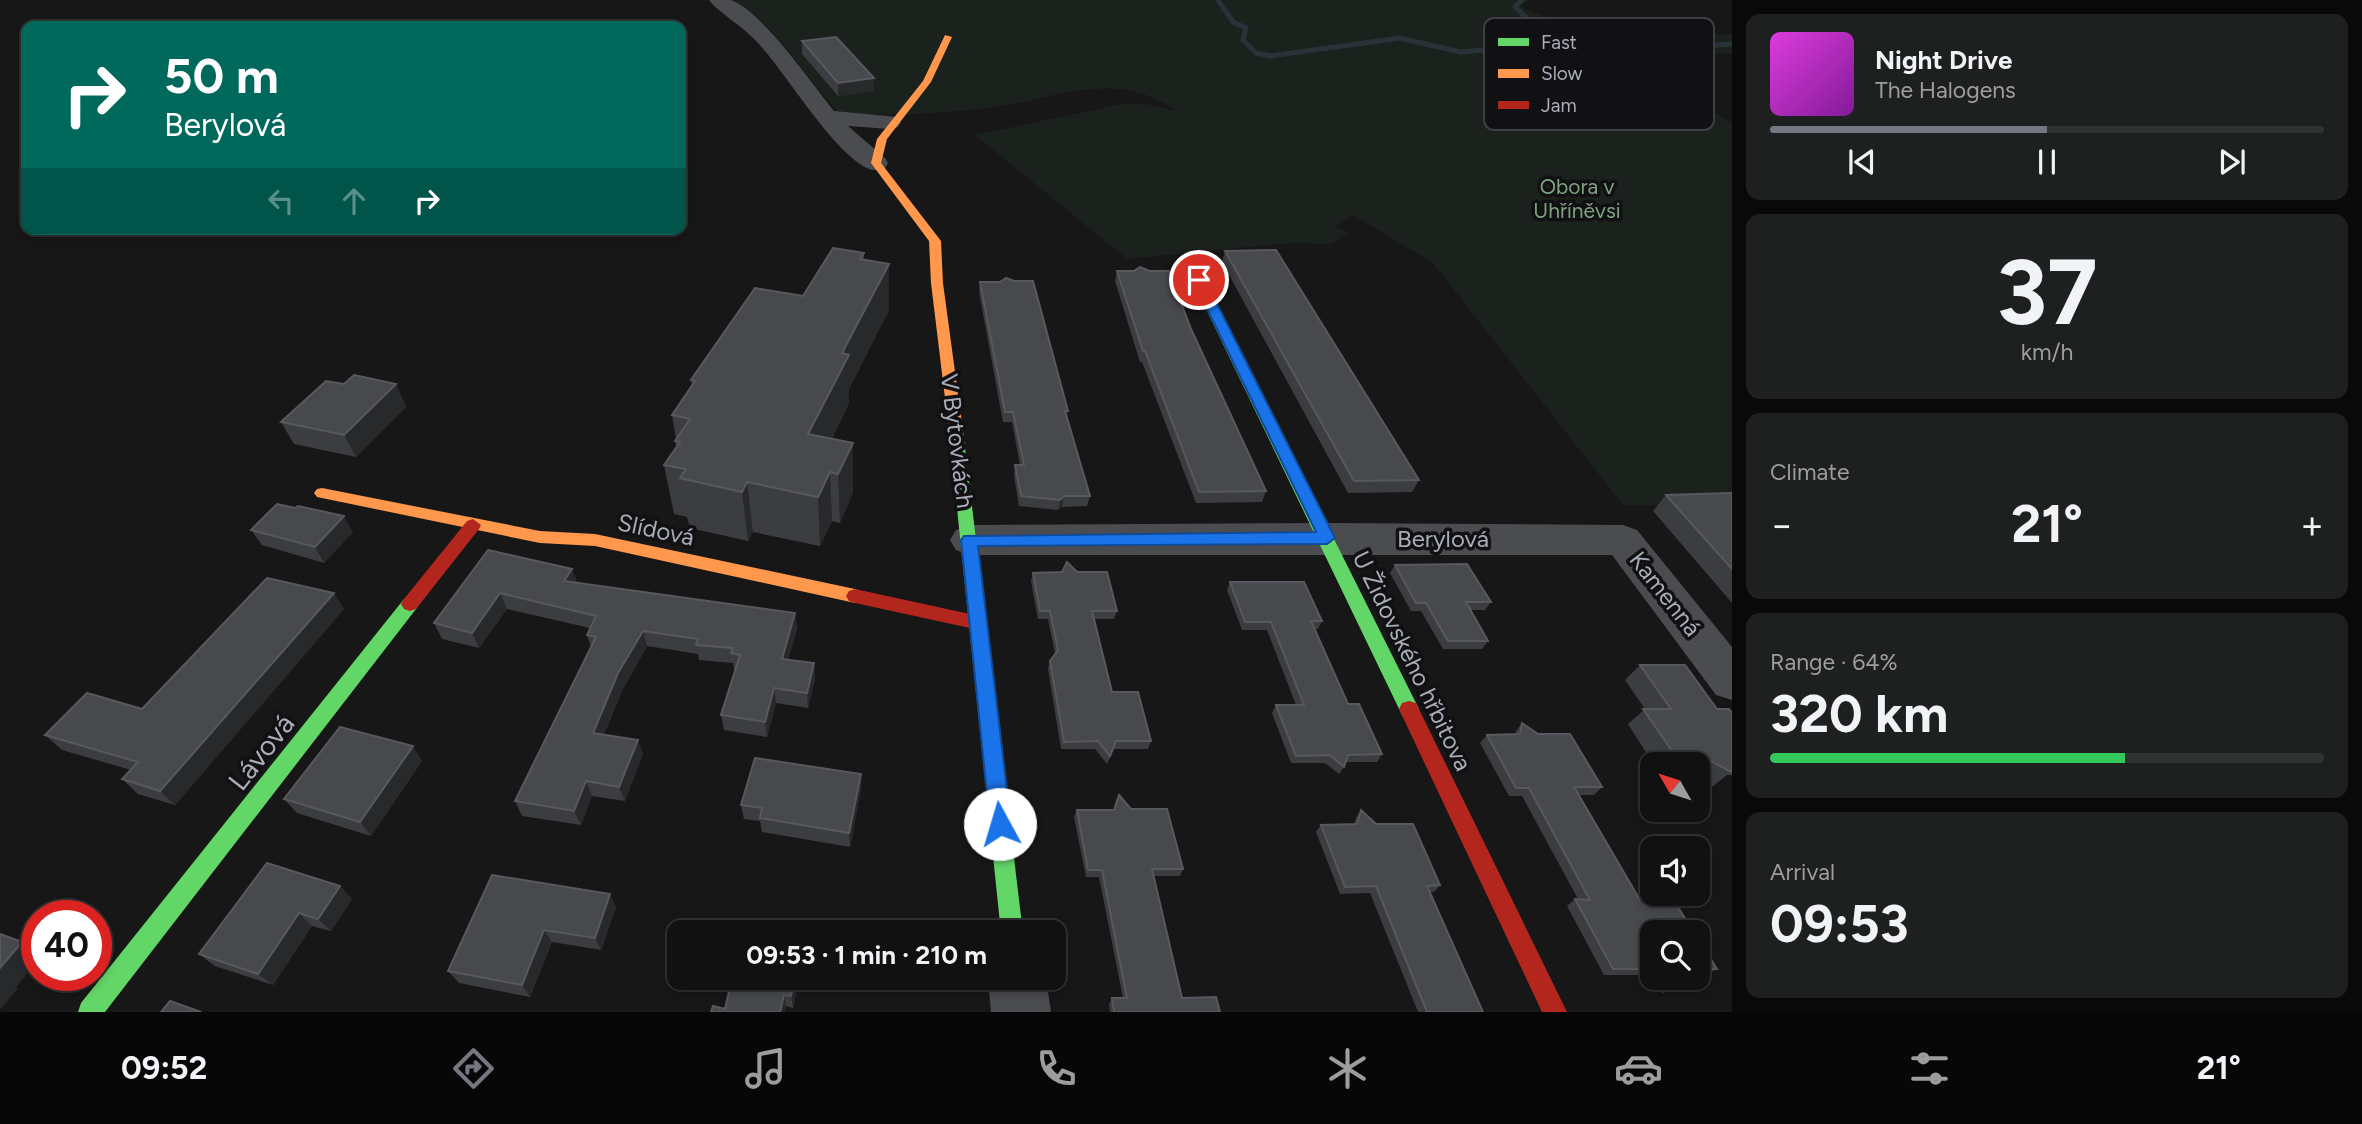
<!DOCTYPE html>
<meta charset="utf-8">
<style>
body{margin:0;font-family:Figtree,sans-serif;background:#1e1f1f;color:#f1f3f6;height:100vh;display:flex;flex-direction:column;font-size:26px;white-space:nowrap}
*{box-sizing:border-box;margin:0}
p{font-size:23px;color:#9c9d9f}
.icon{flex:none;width:38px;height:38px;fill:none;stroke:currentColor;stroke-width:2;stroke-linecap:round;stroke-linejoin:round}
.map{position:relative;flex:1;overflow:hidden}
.drawer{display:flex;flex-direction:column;gap:14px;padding:14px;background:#090909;width:630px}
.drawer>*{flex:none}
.guide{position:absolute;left:21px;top:21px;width:665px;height:214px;border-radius:14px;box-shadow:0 4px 10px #0003,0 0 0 2px #303131;background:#00695c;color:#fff;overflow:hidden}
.needle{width:46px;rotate:309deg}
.tools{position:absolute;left:1640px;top:752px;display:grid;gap:14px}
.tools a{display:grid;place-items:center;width:70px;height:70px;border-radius:14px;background:#111;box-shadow:0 4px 10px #0003,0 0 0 2px #303131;font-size:35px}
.speed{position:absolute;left:21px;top:900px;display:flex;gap:14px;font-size:35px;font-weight:700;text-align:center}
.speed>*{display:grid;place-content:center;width:91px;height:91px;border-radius:50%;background:#111;box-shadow:0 4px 10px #0003,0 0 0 2px #303131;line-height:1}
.speed .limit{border:10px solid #d22;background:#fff;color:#111}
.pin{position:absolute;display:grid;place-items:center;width:60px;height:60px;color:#fff;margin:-30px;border:4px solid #fff;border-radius:50%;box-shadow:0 2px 7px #0007}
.me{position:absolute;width:77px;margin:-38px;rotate:354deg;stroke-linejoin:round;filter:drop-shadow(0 0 5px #0008)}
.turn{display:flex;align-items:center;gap:24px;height:147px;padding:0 28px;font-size:32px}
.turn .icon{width:91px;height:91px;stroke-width:2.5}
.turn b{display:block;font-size:49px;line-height:60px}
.lanes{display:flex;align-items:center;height:66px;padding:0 28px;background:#0003;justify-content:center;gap:35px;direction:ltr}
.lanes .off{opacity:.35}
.big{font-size:52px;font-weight:700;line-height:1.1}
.drawer .card{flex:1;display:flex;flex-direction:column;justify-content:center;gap:10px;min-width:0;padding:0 24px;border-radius:14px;background:#1e1f1f}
.drawer .dial{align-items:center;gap:0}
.dial b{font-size:91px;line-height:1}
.song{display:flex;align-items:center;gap:21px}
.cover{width:84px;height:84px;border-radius:10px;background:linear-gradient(135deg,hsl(300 70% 55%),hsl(290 70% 35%))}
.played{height:7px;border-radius:4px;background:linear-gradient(90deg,#757880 50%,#303131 50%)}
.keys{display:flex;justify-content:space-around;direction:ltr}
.heat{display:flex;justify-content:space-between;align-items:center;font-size:38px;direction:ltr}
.charge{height:10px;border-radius:5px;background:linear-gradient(90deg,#34c759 64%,#303131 0)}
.trip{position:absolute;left:667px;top:920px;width:399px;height:70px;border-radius:14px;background:#111;box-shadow:0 4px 10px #0003,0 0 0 2px #303131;font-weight:700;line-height:70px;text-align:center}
.dock{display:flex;height:112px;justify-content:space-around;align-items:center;background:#070707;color:#9c9d9f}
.dock .icon{width:49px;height:49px}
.dock .on{color:#757880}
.dock b{font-size:32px;color:#f1f3f6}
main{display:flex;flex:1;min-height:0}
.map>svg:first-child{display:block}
</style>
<main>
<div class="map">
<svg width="1732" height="1012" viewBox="0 0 1732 1012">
<rect width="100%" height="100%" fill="#171717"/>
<!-- green -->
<path fill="#1b211c" d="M 734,0 L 1532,0 L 1519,6 L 1568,26 L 1603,32 L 1656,35 L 1732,34 L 1732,54 C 1708,53 1685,56 1681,84 L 1691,97 L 1732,123 L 1732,505 L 1623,505 L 1433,263 L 1353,215 L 1336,227 L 1349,232 L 1332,244 L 1290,243 L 1127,259 L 975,135 L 1122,104 L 1146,104 L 1176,111 C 1117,68 1059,98 995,107 C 942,114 892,116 839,114 L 768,27 Z"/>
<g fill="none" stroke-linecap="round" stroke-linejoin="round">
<!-- stream -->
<path stroke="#2a3239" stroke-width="5" d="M 1218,0 L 1233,22 L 1246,28 L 1243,40 L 1256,53 L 1270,56 L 1400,38 L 1460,52 L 1573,43 L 1686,47 L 1732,44
M 1522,0 L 1515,7 L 1530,21 L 1572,43"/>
<!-- street -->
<path fill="#4b4c50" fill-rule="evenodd" d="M 709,0 C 715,0 725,0 731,0 C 761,10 813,85 834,111 L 898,117 L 901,122 L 898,127 L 890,129 L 848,126 L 885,158 L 888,163 L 885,168 C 879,170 874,171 869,169 C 834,154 786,73 758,43 C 744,27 719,13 709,0 Z
M 1327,523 L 1623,525 L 1637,530 L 1732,647 L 1732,700 L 1716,695 L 1612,555 L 970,555 L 956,550 L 950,540 L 956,530 L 970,525 Z
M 988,978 L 1046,978 L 1051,1012 L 991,1012 Z"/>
<!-- fast -->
<path fill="#63d668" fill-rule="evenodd" d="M 1187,254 L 1193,257 L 1419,709 L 1416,715 L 1409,717 L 1402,715 L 1181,257 Z
M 956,426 L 963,431 L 1023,933 L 1001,933 L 949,431 Z
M 410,597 L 416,599 L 419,604 L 416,609 L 105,1012 L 78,1012 L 81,1003 L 404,599 Z"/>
<!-- slow -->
<path fill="#ff974d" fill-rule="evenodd" d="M 945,35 L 952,37 L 931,82 L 887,139 L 881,163 L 941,241 L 943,283 L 963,431 L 956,436 L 949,431 L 931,283 L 929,241 L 871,163 L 877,139 L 923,81 Z
M 322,488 L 540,531 L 595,534 L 855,589 L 861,591 L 864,596 L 861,601 L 855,603 L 595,546 L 540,543 L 317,497 L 314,493 L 317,489 Z"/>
<!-- jam -->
<path fill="#b3261e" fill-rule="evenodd" d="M 473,519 L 481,525 L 479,529 L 416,609 L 410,611 L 404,609 L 401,604 L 404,599 L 467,521 Z
M 855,589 L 979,616 L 985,618 L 988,623 L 985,628 L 979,630 L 855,603 L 849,601 L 846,596 L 849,591 Z
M 1409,701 L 1416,703 L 1567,1012 L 1542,1012 L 1399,709 L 1402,703 Z"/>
</g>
<!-- wall -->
<path fill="#3c3d40" d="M 802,41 L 874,91 L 838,96 L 802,54 Z
M 1225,251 L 1419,480 L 1412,492 L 1348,493 L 1222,262 Z
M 864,253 L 864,260 L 889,310 L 849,389 L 849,403 L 832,439 L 853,443 L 853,492 L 840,523 L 832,521 L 820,546 L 753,532 L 748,541 L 690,528 L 687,517 L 674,514 L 664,465 L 676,447 L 675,441 L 676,439 L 672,415 L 692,385 L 691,380 L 803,296 Z
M 1117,271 L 1191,329 L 1266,491 L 1262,502 L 1196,503 L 1142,362 L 1140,362 L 1115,281 Z
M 980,282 L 1068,411 L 1066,417 L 1090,496 L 1087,506 L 1062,507 L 1058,510 L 1019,506 L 1014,476 L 1015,465 L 1020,465 L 1012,422 L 1003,422 L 979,292 Z
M 344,384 L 396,384 L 406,407 L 356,457 L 294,444 L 281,422 Z
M 1732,493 L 1732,603 L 1653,511 L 1666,495 Z
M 251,530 L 353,532 L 324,563 L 262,545 Z
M 488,550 L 572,569 L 577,583 L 795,613 L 797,629 L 788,660 L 814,663 L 815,679 L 808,708 L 776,703 L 767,737 L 724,730 L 721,715 L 736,669 L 734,669 L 733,663 L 699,660 L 698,654 L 647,646 L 623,689 L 604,734 L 643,754 L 625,801 L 592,796 L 581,825 L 522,816 L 515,801 L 591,647 L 587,635 L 590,628 L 507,609 L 479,648 L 442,639 L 434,623 Z
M 1395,565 L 1491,602 L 1485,610 L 1470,610 L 1488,641 L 1482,649 L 1443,649 L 1421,611 L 1411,611 L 1390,573 Z
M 1033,573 L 1117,611 L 1114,619 L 1094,619 L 1112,692 L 1151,741 L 1148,749 L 1114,749 L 1107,764 L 1095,749 L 1061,749 L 1048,669 L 1050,661 L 1055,654 L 1048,619 L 1038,619 L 1031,581 Z
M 1230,582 L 1322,621 L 1318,629 L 1314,629 L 1348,704 L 1382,754 L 1377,762 L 1345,762 L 1344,767 L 1339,774 L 1325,763 L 1291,763 L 1272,713 L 1276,705 L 1296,705 L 1267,630 L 1242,630 L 1227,590 Z
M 334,593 L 344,609 L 175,805 L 138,794 L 122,779 L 131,770 L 62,750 L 45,735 L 142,709 Z
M 1640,665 L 1717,709 L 1732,713 L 1732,775 L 1727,775 L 1712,787 L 1698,778 L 1698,765 L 1654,765 L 1628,724 L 1645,709 L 1625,680 Z
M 1522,723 L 1602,787 L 1594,795 L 1579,795 L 1652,933 L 1652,978 L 1674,978 L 1673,987 L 1663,993 L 1643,975 L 1604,975 L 1567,906 L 1575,899 L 1578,899 L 1522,796 L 1509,796 L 1480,743 L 1487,735 L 1515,735 L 1516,731 Z
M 422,761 L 371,836 L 297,813 L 284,799 Z
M 861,774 L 861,789 L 850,847 L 762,832 L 760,821 L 744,819 L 741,805 Z
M 1077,810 L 1183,869 L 1180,876 L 1153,876 L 1182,998 L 1220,1012 L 1110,1012 L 1109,1004 L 1112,998 L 1123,998 L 1099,877 L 1086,877 L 1074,817 Z
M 1361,810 L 1440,885 L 1434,892 L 1430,892 L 1483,1012 L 1418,1012 L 1370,893 L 1340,894 L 1316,832 L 1321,825 L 1354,824 L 1356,818 Z
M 492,875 L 616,907 L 601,950 L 552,942 L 530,997 L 459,983 L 448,971 Z
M 340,886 L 352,899 L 331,931 L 312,926 L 273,985 L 215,966 L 199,954 Z
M 1698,939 L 1717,969 L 1706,975 L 1698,975 Z
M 799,978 L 793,1008 L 786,1006 L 725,1009 Z"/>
<!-- shaded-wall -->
<path fill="#28292a" d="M 874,78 L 874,91 L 838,96 L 838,83 Z
M 889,264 L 889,310 L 849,389 L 849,403 L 811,483 L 808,434 L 842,353 Z
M 396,384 L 406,407 L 356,457 L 344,435 Z
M 853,443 L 853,492 L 840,523 L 838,474 Z
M 830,472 L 832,521 L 820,546 L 818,497 Z
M 747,482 L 753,532 L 748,541 L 742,492 Z
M 1064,496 L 1062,507 L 1058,510 L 1060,500 Z
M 344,516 L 353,532 L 324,563 L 315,547 Z
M 572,569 L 577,584 L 564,581 Z
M 334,593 L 344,609 L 175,805 L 160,791 Z
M 500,593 L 507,609 L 479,648 L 472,633 Z
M 795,613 L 797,629 L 784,674 L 782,659 Z
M 643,631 L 647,646 L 623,689 L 598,747 L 593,733 L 618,673 Z
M 814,663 L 815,679 L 808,708 L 807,693 Z
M 774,688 L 776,703 L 767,737 L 765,722 Z
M 638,740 L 643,754 L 625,801 L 619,787 Z
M 413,746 L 422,761 L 371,836 L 360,822 Z
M 861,774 L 861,789 L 850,847 L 849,833 Z
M 586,781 L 592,796 L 581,825 L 574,811 Z
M 340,886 L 352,899 L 331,931 L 318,919 Z
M 610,894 L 616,907 L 601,950 L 595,938 Z
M 299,913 L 312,926 L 273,985 L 258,974 Z
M 544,930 L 552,942 L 530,997 L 522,985 Z
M 22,942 L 37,951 L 37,962 L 16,987 L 18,988 L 0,1010 L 0,968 Z
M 795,978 L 799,978 L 793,1008 L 791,996 Z
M 784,995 L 786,1006 L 785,1012 L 780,1012 Z"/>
<!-- building -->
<path fill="#48494d" stroke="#57595e" stroke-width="2" d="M 836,37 L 874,78 L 838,83 L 802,41 Z
M 833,248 L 864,253 L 860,259 L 889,264 L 842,353 L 849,355 L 808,434 L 853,443 L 838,474 L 830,472 L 818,497 L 747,482 L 742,492 L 680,478 L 686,469 L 664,465 L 680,442 L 675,441 L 690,419 L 672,415 L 695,381 L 691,380 L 755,288 L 803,296 Z
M 1276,250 L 1419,480 L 1354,481 L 1225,251 Z
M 1140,267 L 1149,271 L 1169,271 L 1191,329 L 1266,491 L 1199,492 L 1145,351 L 1143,351 L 1117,271 L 1134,271 Z
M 1006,278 L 1014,281 L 1033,281 L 1068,411 L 1065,411 L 1090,496 L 1064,496 L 1060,500 L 1021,496 L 1015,465 L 1024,465 L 1013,412 L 1005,412 L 980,282 L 1000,282 Z
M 354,375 L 396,384 L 344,435 L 281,422 L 326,381 L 344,384 Z
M 1732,493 L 1732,569 L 1666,495 Z
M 277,504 L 295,508 L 298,506 L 344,516 L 315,547 L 251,530 Z
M 488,550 L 572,569 L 564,581 L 795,613 L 782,659 L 814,663 L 807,693 L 774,688 L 765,722 L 721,715 L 740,655 L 731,653 L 733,648 L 696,645 L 698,639 L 643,631 L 618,673 L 593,733 L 638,740 L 619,787 L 586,781 L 574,811 L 515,801 L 596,637 L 587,635 L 596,616 L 500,593 L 472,633 L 434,623 Z
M 1067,562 L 1077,572 L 1107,572 L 1117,611 L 1092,611 L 1112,692 L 1138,692 L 1151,741 L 1116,741 L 1110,756 L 1098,741 L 1064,742 L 1050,661 L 1058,650 L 1050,611 L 1040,611 L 1033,573 L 1062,572 Z
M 1467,564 L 1491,602 L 1466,602 L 1488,641 L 1448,641 L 1426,603 L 1416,603 L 1395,565 Z
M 267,578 L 334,593 L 160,791 L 122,779 L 138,762 L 45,735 L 87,693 L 142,709 Z
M 1230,582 L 1304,582 L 1322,621 L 1311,621 L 1348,704 L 1359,704 L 1382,754 L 1348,755 L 1344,767 L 1330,755 L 1296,756 L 1276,705 L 1304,705 L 1271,622 L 1245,622 Z
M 1640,665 L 1685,665 L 1717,709 L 1729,709 L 1732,713 L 1732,768 L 1731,772 L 1711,761 L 1679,761 L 1643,709 L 1671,709 Z
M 1522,723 L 1538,734 L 1570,734 L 1602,787 L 1574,787 L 1640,900 L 1673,899 L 1694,933 L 1652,933 L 1652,969 L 1613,969 L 1575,899 L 1590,900 L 1529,788 L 1516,788 L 1487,735 L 1520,734 Z
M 340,727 L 413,746 L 360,822 L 284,799 Z
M 755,758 L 861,774 L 849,833 L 760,818 L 762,808 L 741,805 Z
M 1119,795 L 1131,809 L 1167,809 L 1183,869 L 1152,869 L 1182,998 L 1216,997 L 1220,1012 L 1114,1012 L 1112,998 L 1127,998 L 1102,870 L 1088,870 L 1077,810 L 1114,810 Z
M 1361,810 L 1376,824 L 1413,824 L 1440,885 L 1427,886 L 1483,1012 L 1427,1012 L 1376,886 L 1345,887 L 1321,825 L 1357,824 Z
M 267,863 L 340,886 L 318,919 L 299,913 L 258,974 L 199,954 Z
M 492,875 L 610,894 L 595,938 L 544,930 L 522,985 L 448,971 Z
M 0,934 L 22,942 L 0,968 Z
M 1698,939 L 1717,969 L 1698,969 Z
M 732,978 L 795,978 L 791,996 L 784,995 L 780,1012 L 711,1012 L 713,1006 L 725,1009 Z
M 1664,978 L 1674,978 L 1673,987 Z
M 170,1001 L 201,1012 L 161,1012 Z"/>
<!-- route -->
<path fill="#1a73e8" stroke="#114b97" stroke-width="2" d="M 1199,277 L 1205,280 L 1335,538 L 1327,544 L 978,546 L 1011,824 L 1008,831 L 1000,834 L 993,831 L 990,824 L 961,540 L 964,536 L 1316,532 L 1193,280 Z"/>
<g text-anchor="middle" stroke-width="7" stroke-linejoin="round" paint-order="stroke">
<!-- far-park labels -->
<g font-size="21" fill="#7fa381" stroke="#111113">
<text x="1577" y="194">Obora v<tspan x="1577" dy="24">Uhříněvsi</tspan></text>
</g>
<!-- street labels -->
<g font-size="24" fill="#a8adb8" stroke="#111113">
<text transform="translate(957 441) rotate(83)" y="8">V Bytovkách</text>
<text transform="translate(656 530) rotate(12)" y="8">Slídová</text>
<text x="1443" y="547">Berylová</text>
<text transform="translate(1665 594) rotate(52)" y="8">Kamenná</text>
<text transform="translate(1412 661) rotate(64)" y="8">U Židovského hřbitova</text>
</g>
<!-- near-street labels -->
<g font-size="28" fill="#a8adb8" stroke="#111113">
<text transform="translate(261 752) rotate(-52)" y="10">Lávová</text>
</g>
</g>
<!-- legend -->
<rect x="1484" y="18" width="230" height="112" rx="10" fill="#111113" stroke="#3e4045" stroke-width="2"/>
<rect x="1498" y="38" width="31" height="8" fill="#63d668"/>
<rect x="1498" y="69" width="31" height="9" fill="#ff974d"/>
<rect x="1498" y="101" width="31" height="8" fill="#b3261e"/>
<g font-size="19" fill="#a8adb8">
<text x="1541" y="49">Fast</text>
<text x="1541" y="80">Slow</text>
<text x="1541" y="112">Jam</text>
</g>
</svg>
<div class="tools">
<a><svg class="needle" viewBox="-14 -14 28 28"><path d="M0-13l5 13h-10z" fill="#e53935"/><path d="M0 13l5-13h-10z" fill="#9c9d9f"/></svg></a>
<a><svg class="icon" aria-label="sound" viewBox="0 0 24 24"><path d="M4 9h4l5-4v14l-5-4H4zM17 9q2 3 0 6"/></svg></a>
<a><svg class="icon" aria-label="search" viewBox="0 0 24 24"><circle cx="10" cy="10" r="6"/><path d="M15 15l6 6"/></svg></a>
</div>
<div class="speed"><div class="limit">40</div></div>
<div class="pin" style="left:1199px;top:280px;background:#d93025"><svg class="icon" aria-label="arrive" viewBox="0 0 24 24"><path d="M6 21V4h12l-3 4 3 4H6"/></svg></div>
<svg class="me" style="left:1000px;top:824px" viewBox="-20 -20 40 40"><circle r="19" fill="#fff"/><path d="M0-13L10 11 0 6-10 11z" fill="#1a73e8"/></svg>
<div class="trip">09:53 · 1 min · 210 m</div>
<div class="guide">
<div class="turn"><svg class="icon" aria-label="right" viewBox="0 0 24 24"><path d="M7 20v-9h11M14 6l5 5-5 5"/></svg><div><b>50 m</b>Berylová</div></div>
<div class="lanes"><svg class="icon off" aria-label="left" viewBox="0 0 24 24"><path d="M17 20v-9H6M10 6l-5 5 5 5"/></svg><svg class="icon off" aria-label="ahead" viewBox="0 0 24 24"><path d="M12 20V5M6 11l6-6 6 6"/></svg><svg class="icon" aria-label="right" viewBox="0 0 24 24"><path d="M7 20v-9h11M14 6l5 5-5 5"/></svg></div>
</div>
</div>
<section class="drawer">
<div class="card">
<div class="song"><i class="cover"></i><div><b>Night Drive</b><p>The Halogens</p></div></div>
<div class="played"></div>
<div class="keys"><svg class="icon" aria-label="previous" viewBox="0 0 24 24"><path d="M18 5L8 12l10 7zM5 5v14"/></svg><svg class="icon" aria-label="pause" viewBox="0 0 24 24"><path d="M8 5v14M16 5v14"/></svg><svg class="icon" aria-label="next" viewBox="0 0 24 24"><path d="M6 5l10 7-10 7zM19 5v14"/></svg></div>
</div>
<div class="card dial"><b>37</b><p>km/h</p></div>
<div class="card"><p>Climate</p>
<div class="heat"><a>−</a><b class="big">21°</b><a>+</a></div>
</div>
<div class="card"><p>Range · 64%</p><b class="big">320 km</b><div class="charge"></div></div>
<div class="card"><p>Arrival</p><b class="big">09:53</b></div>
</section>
</main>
<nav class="dock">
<b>09:52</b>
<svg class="icon on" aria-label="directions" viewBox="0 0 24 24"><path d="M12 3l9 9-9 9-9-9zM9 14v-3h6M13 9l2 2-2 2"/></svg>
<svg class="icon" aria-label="music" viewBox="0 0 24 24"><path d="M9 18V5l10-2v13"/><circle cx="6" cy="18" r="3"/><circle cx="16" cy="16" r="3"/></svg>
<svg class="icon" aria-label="phone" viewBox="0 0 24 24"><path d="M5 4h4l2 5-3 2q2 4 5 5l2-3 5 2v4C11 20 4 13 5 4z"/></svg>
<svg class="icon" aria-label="climate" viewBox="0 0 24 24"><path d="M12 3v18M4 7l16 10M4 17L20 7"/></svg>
<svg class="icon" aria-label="car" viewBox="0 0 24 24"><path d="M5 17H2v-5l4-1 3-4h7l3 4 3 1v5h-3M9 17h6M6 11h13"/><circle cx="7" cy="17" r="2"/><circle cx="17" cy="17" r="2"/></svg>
<svg class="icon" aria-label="filters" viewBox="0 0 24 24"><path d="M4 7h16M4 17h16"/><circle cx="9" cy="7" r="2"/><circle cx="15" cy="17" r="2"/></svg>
<b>21°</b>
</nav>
